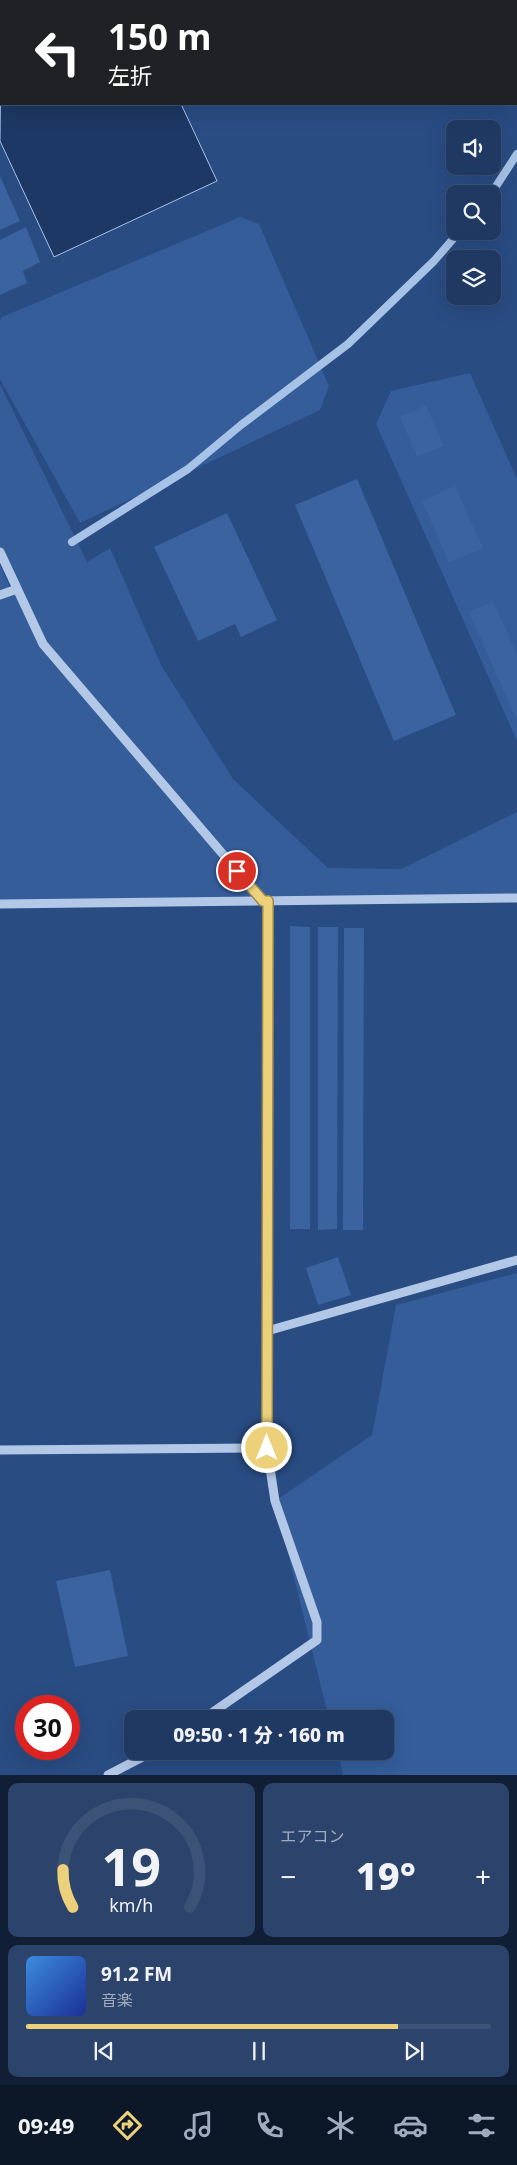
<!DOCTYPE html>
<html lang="ja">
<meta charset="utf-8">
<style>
body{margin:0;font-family:"Noto Sans","Noto Sans JP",sans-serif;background:#2c446b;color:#f1f3f6;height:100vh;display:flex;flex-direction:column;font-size:19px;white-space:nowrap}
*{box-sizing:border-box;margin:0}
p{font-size:16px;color:#a1acbe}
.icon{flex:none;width:28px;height:28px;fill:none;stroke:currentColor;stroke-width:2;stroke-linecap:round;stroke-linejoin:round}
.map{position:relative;height:1775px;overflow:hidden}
.sheet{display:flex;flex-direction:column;gap:8px;padding:8px;background:#111f36;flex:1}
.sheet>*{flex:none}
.guide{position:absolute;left:0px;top:0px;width:518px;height:105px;box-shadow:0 5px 20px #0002,0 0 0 1px #3c5377;background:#202124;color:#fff;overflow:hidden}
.controls{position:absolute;left:446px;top:120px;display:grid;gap:10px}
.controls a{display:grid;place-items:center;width:55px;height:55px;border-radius:10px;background:#1f3962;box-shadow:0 5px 20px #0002,0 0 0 1px #3c5377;font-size:25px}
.speed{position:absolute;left:15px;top:1695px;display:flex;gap:10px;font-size:25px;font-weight:700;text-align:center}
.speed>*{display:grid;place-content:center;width:65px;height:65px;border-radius:50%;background:#1f3962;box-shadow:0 5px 20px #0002,0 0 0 1px #3c5377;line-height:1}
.speed .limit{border:8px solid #d22;background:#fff;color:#111}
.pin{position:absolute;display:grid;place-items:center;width:42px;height:42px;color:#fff;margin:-21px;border:2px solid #fff;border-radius:50%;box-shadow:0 1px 5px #0007}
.me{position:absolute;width:55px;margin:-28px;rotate:0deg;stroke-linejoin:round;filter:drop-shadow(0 0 4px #0008)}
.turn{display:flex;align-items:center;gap:18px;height:105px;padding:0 25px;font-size:22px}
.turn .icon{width:65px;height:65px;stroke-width:2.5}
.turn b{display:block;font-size:35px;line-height:42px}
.big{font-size:38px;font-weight:800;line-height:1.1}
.sheet .widget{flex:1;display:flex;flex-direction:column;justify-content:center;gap:8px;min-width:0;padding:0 18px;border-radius:10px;background:#2c446b}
.sheet .dial{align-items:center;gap:0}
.dial svg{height:130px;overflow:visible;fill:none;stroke:#3c5377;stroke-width:7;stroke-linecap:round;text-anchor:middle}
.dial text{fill:#f1f3f6;stroke:none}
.song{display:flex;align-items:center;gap:15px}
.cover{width:60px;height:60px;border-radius:8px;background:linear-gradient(135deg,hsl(210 70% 55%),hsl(230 70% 35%))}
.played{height:5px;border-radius:2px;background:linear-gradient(90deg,#edd17a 80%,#3c5377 80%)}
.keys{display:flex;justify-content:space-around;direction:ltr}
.heat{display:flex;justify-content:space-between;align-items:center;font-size:28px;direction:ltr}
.sheet .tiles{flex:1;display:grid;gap:8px;grid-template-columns:1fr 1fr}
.widget:last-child{grid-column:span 2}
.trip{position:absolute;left:124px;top:1710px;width:270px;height:50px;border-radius:10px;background:#1f3962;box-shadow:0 5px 20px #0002,0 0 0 1px #3c5377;font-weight:800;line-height:50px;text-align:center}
.tab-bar{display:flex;height:80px;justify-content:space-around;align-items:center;background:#0c1727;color:#a1acbe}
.tab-bar .icon{width:35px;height:35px}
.tab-bar .current{color:#edd17a}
.tab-bar b{font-size:22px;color:#f1f3f6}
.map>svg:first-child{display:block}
</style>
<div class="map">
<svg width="517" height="1775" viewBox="0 0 517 1775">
<rect width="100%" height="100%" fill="#294c83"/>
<!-- green -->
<path fill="#345d9a" d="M 240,217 L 259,224 L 329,386 L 320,410 L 80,523 L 0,379 L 0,320 L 2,317 Z
M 470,373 L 517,479 L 517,741 L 376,424 L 391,391 Z
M 0,384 L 87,562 L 110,548 L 161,665 L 233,779 L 328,868 L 401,869 L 517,812 L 517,896 L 0,904 L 0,565 L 12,591 L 19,594 L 0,552 Z
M 517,1273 L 517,1775 L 343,1775 L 338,1751 L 385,1751 L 385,1719 L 329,1719 L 275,1501 L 372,1435 L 396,1305 Z"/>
<!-- water -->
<path fill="#1d3864" stroke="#a7c2e7" d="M 1,48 L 1,104 L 181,104 L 217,181 L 54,257 L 0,141 Z"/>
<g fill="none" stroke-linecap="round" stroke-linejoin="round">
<!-- stream -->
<path stroke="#a7c2e7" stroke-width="8" d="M 491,194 L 517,154
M 72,542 L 188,469 L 241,425 L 348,344 L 434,261 L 460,231"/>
</g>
<!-- building -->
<path fill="#3a639f" d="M 0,176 L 20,221 L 0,230 Z
M 26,227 L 40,262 L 23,271 L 27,283 L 0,295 L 0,240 Z
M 426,405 L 444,446 L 417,457 L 400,417 Z
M 357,479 L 456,715 L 394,741 L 295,505 Z
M 455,486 L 483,548 L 449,563 L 422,501 Z
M 227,513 L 277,620 L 241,637 L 235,624 L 198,641 L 154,547 Z
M 493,601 L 517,654 L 517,721 L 469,612 Z
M 290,926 L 310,927 L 310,1229 L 290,1229 Z
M 318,927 L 338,927 L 337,1229 L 318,1230 Z
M 344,928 L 364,928 L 363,1230 L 343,1230 Z
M 338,1257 L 351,1295 L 318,1305 L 306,1268 Z
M 110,1570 L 128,1656 L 75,1667 L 56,1581 Z"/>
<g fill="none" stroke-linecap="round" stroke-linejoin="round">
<!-- minor -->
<path stroke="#b3c8e6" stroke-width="9" d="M 0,552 L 43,644 L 263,901
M 0,595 L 17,589
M 0,904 L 517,898
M 267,1331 L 517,1260
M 0,1450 L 267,1448
M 203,1719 L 317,1640 L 317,1622 L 275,1501 L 267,1448 L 268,901
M 108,1775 L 154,1751"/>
</g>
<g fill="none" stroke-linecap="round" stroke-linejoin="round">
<!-- route casing -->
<g stroke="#9a884f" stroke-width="12">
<path id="route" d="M 237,871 L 263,901 L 268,901 L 267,1448"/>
</g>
<!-- route -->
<use href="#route" stroke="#edd17a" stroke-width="9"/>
</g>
</svg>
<div class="controls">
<a><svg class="icon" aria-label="sound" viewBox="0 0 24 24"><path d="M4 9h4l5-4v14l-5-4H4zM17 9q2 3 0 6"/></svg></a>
<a><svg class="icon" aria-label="search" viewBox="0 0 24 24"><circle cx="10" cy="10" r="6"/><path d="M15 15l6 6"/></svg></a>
<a><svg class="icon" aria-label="layers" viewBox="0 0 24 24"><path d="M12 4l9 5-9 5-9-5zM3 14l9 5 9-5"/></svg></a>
</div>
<div class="speed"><div class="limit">30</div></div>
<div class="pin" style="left:237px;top:871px;background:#d93025"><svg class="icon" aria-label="arrive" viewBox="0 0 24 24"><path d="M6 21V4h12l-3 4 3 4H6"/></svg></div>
<svg class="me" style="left:267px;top:1448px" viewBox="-20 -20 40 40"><circle r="17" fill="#edd17a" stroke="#fff" stroke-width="3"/><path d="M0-11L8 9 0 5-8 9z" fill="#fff"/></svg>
<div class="trip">09:50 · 1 分 · 160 m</div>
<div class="guide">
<div class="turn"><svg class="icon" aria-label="left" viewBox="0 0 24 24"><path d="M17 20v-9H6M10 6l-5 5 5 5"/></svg><div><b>150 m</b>左折</div></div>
</div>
</div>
<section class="sheet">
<div class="tiles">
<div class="widget dial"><svg viewBox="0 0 100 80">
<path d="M14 69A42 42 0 1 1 86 69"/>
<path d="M14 69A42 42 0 0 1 8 46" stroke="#edd17a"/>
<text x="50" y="56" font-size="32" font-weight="700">19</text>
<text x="50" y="72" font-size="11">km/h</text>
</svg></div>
<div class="widget"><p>エアコン</p>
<div class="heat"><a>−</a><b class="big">19°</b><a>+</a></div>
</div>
<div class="widget">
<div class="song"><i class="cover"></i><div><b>91.2 FM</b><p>音楽</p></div></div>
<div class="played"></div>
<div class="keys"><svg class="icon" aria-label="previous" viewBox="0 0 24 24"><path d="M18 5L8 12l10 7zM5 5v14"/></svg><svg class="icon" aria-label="pause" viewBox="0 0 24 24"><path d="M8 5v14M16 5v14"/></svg><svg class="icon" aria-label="next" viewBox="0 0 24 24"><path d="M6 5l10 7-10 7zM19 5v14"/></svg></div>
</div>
</div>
</section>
<nav class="tab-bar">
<b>09:49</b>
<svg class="icon current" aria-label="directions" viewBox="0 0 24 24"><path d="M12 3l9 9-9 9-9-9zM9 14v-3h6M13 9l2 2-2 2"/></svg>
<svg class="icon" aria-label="music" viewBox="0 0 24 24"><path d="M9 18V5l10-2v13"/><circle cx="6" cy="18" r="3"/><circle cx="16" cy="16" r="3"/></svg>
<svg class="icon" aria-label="phone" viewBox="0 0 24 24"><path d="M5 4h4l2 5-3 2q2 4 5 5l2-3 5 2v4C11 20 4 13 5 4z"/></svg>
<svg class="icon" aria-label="climate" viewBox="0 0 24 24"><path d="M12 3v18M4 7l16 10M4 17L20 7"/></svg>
<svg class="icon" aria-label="car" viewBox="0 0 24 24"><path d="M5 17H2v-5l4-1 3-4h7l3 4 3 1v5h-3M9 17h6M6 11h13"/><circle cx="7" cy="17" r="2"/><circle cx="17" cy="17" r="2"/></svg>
<svg class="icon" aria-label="filters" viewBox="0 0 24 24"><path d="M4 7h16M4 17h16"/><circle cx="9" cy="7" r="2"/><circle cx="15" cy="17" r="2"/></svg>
</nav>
